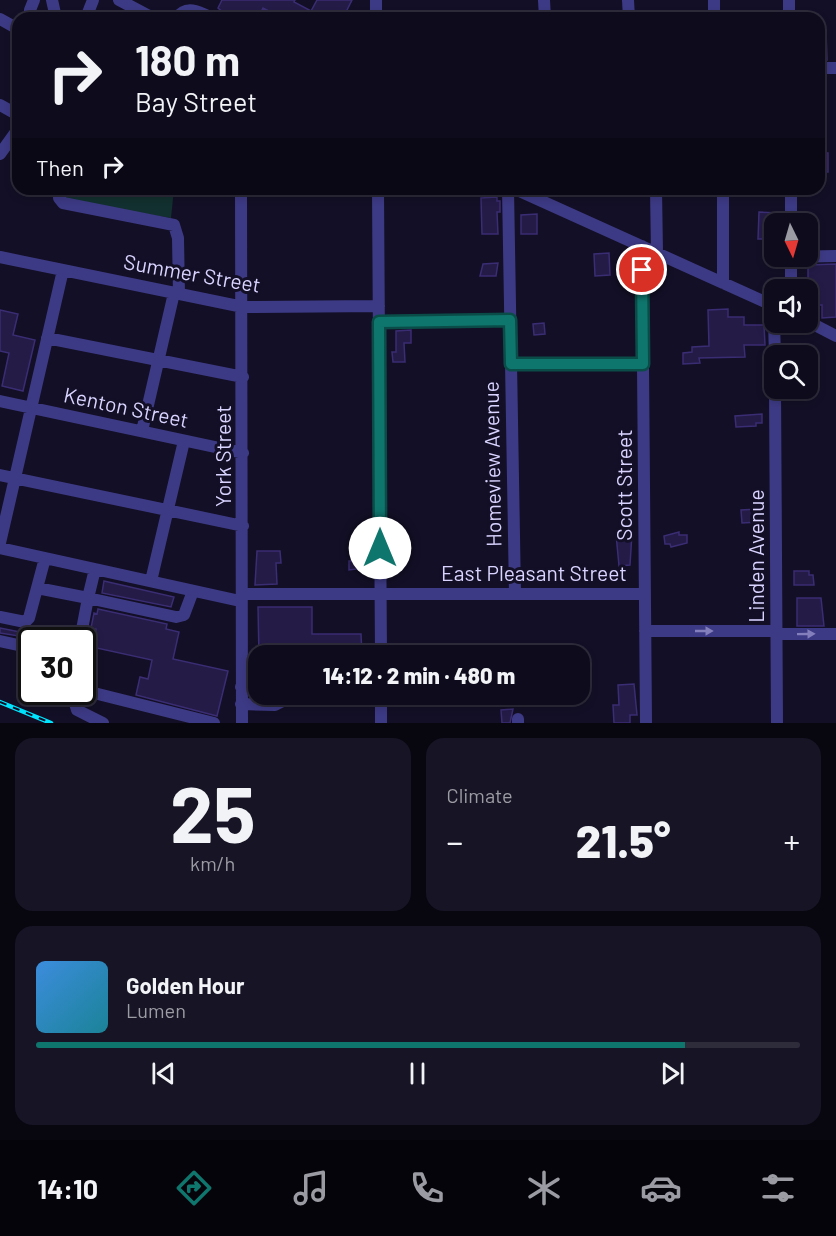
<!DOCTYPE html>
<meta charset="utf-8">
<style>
body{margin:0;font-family:Barlow,sans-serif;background:#171425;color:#f1f3f6;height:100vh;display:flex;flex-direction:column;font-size:22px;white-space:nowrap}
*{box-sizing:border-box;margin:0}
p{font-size:20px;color:#9b9ba3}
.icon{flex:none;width:33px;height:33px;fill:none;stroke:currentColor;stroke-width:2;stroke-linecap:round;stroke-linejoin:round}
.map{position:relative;height:723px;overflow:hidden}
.side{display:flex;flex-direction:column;gap:15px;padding:15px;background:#08060f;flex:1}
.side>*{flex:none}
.guide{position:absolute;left:12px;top:12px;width:813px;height:183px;border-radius:18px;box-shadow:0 3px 9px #0003,0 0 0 2px #2e2b3b;background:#0e0b1c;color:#f1f3f6;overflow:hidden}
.needle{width:39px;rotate:175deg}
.buttons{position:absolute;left:764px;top:213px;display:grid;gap:12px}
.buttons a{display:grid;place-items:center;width:54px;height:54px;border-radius:12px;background:#0e0b1c;box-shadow:0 3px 9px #0003,0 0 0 2px #2e2b3b;font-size:30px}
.speed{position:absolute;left:18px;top:627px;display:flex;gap:12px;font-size:30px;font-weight:700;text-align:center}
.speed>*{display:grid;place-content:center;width:78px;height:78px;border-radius:50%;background:#0e0b1c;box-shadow:0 3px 9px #0003,0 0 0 2px #2e2b3b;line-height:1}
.speed .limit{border:3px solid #111;border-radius:9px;background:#fff;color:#111}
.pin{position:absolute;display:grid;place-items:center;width:51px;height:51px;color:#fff;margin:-26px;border:3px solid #fff;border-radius:50%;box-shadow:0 2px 6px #0007}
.me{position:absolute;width:66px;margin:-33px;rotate:0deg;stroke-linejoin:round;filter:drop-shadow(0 0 4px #0008)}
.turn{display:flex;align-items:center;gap:21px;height:126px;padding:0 24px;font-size:27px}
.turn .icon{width:78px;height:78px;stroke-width:2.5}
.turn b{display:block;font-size:42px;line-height:51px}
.then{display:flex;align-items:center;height:57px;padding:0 24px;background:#0003;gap:12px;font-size:22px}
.big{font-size:45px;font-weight:800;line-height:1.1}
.side .card{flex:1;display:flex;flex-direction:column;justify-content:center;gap:9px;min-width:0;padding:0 21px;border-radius:18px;background:#171425}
.side .dial{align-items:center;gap:0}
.dial b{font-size:78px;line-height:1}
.song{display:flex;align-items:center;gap:18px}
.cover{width:72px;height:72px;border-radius:9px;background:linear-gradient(135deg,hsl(210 70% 55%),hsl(190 70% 35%))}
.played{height:6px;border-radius:3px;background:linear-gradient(90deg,#0f766e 85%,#2e2b3b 85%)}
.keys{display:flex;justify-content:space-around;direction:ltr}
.heat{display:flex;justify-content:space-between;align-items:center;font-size:33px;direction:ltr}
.side .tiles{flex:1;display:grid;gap:15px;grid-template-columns:1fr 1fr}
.card:last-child{grid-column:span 2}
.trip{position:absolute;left:248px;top:645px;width:342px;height:60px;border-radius:18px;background:#0e0b1c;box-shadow:0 3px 9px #0003,0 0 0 2px #2e2b3b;font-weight:800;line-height:60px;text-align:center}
.menu{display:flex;height:96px;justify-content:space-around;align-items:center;background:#06040b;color:#9b9ba3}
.menu .icon{width:42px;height:42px}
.menu .on{color:#0f766e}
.menu b{font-size:27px;color:#f1f3f6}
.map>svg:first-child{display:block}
</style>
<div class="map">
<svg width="836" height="723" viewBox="0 0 836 723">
<rect width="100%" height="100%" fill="#130f26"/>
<!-- green -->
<path fill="#12302f" d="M 64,189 L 174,189 L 171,218 L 64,200 Z"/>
<!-- building -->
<path fill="#241b47" stroke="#3b2d73" stroke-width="1.5" d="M 222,0 L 295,0 L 294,2 L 311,11 L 317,0 L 352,0 L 343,18 L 274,17 L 273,13 L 263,8 L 258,18 L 230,18 L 218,8 Z
M 819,30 L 826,30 L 827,60 L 819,60 Z
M 819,153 L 828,153 L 828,172 L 819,172 Z
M 497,197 L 497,201 L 500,201 L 500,212 L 497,212 L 498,234 L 482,234 L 481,198 Z
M 759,212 L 779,213 L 779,224 L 774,224 L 774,239 L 758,239 Z
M 537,214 L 537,234 L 521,234 L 521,215 Z
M 609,253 L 610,275 L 595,276 L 594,254 Z
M 498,263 L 496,276 L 480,276 L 483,264 Z
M 836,264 L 836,317 L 822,318 L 822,305 L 815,305 L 814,285 L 808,285 L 808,265 Z
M 728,309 L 728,317 L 744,317 L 744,325 L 764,325 L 765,345 L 744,345 L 745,357 L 699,358 L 700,363 L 683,364 L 683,353 L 692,352 L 692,347 L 709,346 L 708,310 Z
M 0,310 L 18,314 L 13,335 L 35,340 L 23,391 L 2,386 L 9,353 L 0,351 Z
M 544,323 L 545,334 L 534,335 L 533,324 Z
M 411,330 L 411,343 L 404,343 L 405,362 L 393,362 L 392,352 L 396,352 L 396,331 Z
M 789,388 L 806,388 L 806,398 L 789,397 Z
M 762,414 L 762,423 L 756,423 L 756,426 L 736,427 L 735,416 Z
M 758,509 L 759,522 L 742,523 L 741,510 Z
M 679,532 L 679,535 L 687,535 L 687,543 L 671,547 L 670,544 L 665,544 L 664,536 Z
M 632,533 L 630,565 L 619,566 L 616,534 Z
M 257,551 L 280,551 L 281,563 L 276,563 L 277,584 L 255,585 Z
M 349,561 L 364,561 L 364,568 L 349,570 Z
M 794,571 L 809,571 L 809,575 L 813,575 L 814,585 L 794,585 Z
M 104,581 L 174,597 L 171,607 L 102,593 Z
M 797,598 L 821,598 L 824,626 L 797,626 Z
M 258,607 L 312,607 L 312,634 L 361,634 L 362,656 L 259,656 Z
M 98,609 L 167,624 L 166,629 L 179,632 L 173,659 L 228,671 L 217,716 L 136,695 L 140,677 L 148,679 L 152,660 L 92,647 L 96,629 L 91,628 L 94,613 L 97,614 Z
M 0,628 L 45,637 L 44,640 L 0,633 Z
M 634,684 L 637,715 L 630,715 L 630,723 L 614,723 L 613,705 L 619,705 L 618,685 Z
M 513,709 L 510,723 L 502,723 L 501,710 Z"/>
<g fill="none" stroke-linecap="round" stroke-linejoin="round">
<!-- minor-tunnel -->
<path stroke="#312d47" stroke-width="12" stroke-dasharray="12 6" stroke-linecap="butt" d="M 44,18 L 50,17"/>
<!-- minor -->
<path stroke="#3d3a85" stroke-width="12" d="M 52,0 L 56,18
M 119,0 L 153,18
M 376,0 L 376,18
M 544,0 L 545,18
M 628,0 L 629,18
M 789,0 L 789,18
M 32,18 L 30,10 L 34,0
M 86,18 L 93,0
M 119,18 L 126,18
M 177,18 C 186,4 200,12 212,18
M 714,18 L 714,0
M 0,19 L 18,29
M 819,68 L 836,68
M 0,105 L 18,115
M 0,154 L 18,129
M 59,189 L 59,198 L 63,203 L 174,225 L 178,238 L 179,294
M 241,189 L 242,723
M 378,189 L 381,656
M 508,189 L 515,594
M 515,189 L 774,306
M 656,189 L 657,253
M 723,189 L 723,283
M 791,189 L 791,224
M 642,246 L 646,723
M 791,256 L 791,290
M 0,257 L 243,307 L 379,306
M 791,257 L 836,256
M 807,321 L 836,336
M 379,322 L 510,320
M 774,322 L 775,356
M 47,338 L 243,377
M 511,364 L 643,364
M 775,388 L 777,723
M 0,401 L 243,453
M 142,431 L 174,293
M 0,475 L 243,526
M 0,543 L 63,270
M 0,548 L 240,601
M 95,569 L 88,598 L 176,617 L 184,615 L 193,591
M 151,581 L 184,441
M 37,588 L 88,598 L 80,640
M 243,594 L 645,594
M 0,617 L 25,622 L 29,618 L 45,558
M 645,631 L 777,631
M 777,634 L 836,634
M 0,641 L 32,648
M 241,687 L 258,688
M 82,690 L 214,723
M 76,692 L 74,700 L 77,710 L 103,723
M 381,694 L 381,723
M 241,704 L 275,705 L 281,702 L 281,694
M 518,719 L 518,723"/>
<!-- rail casing -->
<g stroke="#00e5ff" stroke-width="4.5">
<path id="rail" d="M 0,702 L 51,723"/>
</g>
<!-- rail -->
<use href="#rail" stroke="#130f26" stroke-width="2" stroke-dasharray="7" stroke-linecap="butt"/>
</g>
<!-- one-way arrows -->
<defs><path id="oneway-solid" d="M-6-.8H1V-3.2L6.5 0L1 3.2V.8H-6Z" transform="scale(1.5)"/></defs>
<g fill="#837fbc">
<use href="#oneway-solid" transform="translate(704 631)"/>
<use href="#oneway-solid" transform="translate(806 634) rotate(-1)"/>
</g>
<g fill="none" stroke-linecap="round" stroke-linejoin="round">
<!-- route casing -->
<g stroke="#0a4d48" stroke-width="15">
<path id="route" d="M 380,548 L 379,322 L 510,320 L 511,364 L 643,364 L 642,270"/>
</g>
<!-- route -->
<use href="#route" stroke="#0f766e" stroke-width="10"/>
</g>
<g text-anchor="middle" stroke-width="6" stroke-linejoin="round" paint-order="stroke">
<!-- street labels -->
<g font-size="21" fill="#d9d4ff" stroke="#130f26">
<text transform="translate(192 274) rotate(10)" y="7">Summer Street</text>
<text transform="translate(126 408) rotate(12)" y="7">Kenton Street</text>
<text transform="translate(224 456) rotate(-90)" y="7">York Street</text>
<text transform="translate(493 464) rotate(-91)" y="7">Homeview Avenue</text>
<text transform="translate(625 485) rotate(-90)" y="7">Scott Street</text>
<text transform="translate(757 556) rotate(-90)" y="7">Linden Avenue</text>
<text x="534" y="581">East Pleasant Street</text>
</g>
</g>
</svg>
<div class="buttons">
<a><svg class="needle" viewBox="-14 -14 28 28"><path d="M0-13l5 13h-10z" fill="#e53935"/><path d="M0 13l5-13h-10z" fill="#9b9ba3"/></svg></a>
<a><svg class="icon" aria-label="sound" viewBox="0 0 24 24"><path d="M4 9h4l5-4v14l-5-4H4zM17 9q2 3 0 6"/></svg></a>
<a><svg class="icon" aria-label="search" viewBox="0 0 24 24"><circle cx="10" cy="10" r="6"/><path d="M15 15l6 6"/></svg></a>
</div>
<div class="speed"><div class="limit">30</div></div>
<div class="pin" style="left:642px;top:270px;background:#d93025"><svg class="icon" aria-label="arrive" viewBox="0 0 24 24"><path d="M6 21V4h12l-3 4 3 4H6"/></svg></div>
<svg class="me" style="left:380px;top:548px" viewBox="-20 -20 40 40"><circle r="19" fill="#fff"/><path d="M0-13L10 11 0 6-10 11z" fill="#0f766e"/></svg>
<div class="trip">14:12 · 2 min · 480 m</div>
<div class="guide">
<div class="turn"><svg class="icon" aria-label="right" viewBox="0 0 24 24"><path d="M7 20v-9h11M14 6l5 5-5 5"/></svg><div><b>180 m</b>Bay Street</div></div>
<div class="then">Then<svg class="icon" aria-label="right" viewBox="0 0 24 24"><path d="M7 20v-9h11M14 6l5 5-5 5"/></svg></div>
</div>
</div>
<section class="side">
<div class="tiles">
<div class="card dial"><b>25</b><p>km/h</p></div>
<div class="card"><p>Climate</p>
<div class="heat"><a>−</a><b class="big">21.5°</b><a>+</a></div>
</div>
<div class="card">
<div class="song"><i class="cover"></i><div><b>Golden Hour</b><p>Lumen</p></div></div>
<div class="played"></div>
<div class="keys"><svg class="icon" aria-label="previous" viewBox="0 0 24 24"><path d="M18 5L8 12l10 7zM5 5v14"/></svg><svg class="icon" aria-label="pause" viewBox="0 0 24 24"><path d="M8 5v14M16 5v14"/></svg><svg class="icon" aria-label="next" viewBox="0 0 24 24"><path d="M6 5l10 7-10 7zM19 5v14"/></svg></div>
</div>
</div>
</section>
<nav class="menu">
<b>14:10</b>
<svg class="icon on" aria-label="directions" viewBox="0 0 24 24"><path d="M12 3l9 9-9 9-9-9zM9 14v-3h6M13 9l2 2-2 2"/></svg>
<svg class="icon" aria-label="music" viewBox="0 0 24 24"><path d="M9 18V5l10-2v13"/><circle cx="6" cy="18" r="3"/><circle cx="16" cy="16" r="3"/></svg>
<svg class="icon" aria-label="phone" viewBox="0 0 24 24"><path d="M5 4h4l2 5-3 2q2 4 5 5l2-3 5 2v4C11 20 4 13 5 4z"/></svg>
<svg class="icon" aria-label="climate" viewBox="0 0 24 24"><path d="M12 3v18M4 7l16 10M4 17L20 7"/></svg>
<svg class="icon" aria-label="car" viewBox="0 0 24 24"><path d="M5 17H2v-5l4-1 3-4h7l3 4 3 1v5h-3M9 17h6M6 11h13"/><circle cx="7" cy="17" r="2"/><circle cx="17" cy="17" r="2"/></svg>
<svg class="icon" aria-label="filters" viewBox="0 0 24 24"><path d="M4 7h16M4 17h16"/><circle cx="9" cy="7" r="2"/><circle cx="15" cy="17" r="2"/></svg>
</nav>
